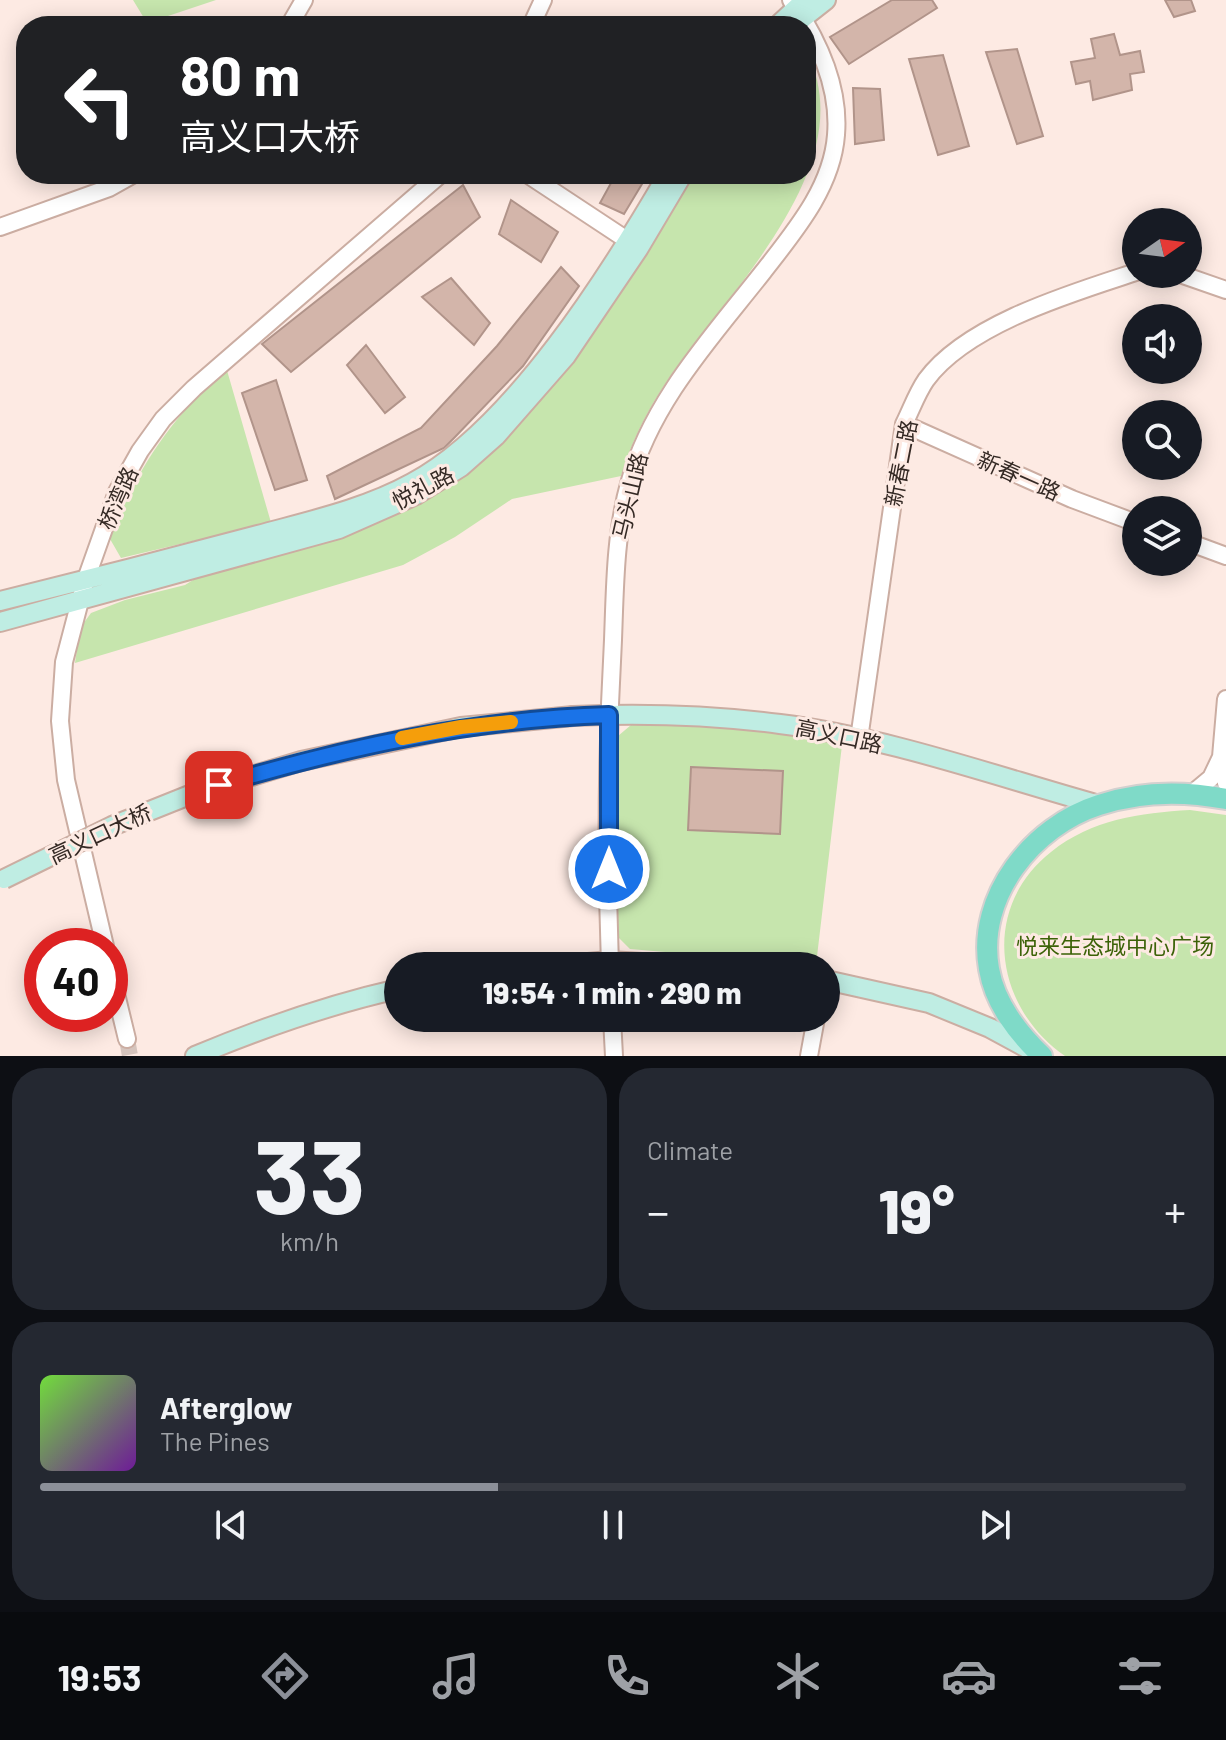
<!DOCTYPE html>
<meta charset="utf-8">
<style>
body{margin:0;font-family:Barlow,"Noto Sans SC",sans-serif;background:#242831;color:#f1f3f6;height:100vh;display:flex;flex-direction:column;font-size:30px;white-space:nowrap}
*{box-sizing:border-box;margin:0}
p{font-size:26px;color:#9ea1a6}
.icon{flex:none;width:44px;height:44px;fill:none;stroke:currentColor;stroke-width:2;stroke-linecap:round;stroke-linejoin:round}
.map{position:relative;height:1056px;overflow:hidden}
.details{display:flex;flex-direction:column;gap:12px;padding:12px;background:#0d0f14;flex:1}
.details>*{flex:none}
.banner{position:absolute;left:16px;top:16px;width:800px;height:168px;border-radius:32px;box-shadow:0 4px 20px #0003;background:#202124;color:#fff;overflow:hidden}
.needle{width:52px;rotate:76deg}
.tools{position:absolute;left:1122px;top:208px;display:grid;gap:16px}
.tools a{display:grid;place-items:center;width:80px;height:80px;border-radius:50%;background:#171b24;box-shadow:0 4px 20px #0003;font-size:40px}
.speed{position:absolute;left:24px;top:928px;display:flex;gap:16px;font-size:40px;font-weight:700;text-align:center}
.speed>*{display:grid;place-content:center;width:104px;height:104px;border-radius:50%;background:#171b24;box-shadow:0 4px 20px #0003;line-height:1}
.speed .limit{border:12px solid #d22;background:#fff;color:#111}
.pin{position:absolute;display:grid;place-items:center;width:68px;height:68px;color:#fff;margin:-34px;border-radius:16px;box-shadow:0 4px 12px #0006}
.me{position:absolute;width:88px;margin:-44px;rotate:0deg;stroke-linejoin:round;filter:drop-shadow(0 0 6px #0008)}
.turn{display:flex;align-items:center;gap:28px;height:168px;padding:0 32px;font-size:36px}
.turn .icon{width:104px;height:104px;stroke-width:2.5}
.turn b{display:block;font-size:56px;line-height:68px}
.big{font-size:60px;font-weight:800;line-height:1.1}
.details .widget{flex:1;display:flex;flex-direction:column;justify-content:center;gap:12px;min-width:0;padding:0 28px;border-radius:32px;background:#242831}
.details .dial{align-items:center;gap:0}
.dial b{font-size:104px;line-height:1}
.song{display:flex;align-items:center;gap:24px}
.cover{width:96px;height:96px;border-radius:12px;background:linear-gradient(135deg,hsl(100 70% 55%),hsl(280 70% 35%))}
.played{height:8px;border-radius:4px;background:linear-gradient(90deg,#8c9099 40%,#363941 40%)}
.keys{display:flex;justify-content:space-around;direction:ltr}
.heat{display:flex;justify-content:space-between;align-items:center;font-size:44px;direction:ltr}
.details .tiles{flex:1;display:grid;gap:12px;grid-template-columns:1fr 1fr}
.widget:last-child{grid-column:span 2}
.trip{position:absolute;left:384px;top:952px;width:456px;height:80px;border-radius:40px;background:#171b24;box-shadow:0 4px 20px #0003;font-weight:800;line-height:80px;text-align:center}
.dock{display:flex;height:128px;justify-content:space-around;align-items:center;background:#090b0e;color:#9ea1a6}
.dock .icon{width:56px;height:56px}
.dock .selected{color:#8c9099}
.dock b{font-size:36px;color:#f1f3f6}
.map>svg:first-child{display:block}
</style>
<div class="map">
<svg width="1226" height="1056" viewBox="0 0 1226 1056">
<rect width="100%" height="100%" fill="#fdeae3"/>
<!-- green -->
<path fill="#c6e5ad" d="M 133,0 L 216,0 L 147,23 Z
M 806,51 C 865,163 728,292 669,378 C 648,409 632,440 621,476 L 512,499 L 455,537 L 403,565 L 75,663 L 80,628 L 91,613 L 125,600 L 185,585 L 206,572 L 339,534 L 572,357 L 648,252 L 695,174 L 806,174 Z
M 226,367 L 272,526 L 226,539 L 210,537 L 121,558 L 110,539 C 137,467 170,421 226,367 Z
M 631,725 C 704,725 772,730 842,745 L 816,965 L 630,949 L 618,937 L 618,736 Z
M 1190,810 L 1226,815 L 1226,1056 L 1065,1056 C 994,1007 980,908 1051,852 C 1092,819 1140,813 1190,810 Z"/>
<!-- building -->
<path fill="#d3b5aa" stroke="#b1948a" stroke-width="2" d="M 892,0 L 932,0 L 937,8 L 849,64 L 830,37 Z
M 1165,0 L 1191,0 L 1195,11 L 1174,17 Z
M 1114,34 L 1120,55 L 1140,51 L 1144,72 L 1130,74 L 1132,90 L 1093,100 L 1090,81 L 1076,84 L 1071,62 L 1095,58 L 1091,39 Z
M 1017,49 L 1043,136 L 1017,144 L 986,52 Z
M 943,55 L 969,146 L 938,155 L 909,59 Z
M 853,88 L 880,89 L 884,140 L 855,144 Z
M 616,174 L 648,174 L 624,214 L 600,203 Z
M 463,185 L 480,217 L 291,372 L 262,344 Z
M 511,200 L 558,232 L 541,262 L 499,234 Z
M 561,267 L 579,286 L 523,366 L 455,437 L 444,448 L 335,499 L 327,476 L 421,428 L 497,346 Z
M 451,278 L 490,323 L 474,345 L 422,297 Z
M 366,345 L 405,397 L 385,413 L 347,365 Z
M 276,380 L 307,480 L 275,490 L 242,393 Z
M 691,767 L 783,771 L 780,834 L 688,830 Z"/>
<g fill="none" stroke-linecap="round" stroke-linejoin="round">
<!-- tertiary-tunnel -->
<path stroke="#d5c4bd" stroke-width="16" stroke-dasharray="16 8" stroke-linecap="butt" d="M 127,1039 L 130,1056"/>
<!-- tertiary casing -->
<g stroke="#cbada2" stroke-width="20">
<path id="tertiary" d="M 289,26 L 304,0
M 531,26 L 543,0
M 527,174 L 636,246
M 0,227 L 109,188 L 134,174
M 1180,274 L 1226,290
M 904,424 L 1072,499 L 1136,523
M 1188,542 L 1226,556
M 859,739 L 904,424 C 911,410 917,393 926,380 C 967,324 1072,293 1136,272
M 1221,757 L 1226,699
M 1193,793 L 1211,778 L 1221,757 L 1226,783
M 105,946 L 66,780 L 60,721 L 64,662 L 85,582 L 117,492 L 140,451 L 163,419 L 194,388 L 441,174
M 610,966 C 606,858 607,748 613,640 C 615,588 615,534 629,484 C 651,402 712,337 763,272 C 794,232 832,188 836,135 C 840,87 817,38 791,0
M 110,969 L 127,1039
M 612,1018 L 614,1056
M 809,1056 L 816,1018"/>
</g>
<!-- secondary casing -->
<g stroke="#cbada2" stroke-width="22">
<path id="secondary" d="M 777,26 L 805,0
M 793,26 L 826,0
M 0,601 C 86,580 172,558 258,535 C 309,521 365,509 412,483 C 513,429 611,272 668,174
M 0,622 L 339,529 L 416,495 L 461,467 L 496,436 L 566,356 L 639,248 L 683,174
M 573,716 C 641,713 712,715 780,724 C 886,737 995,776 1099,805
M 557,966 L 609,961 L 691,966
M 826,980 L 929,1003 L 990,1028 L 1034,1052
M 195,1056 C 262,1028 327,1005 398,989"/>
</g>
<!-- primary casing -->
<g stroke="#d3d0cf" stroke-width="24">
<path id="primary" d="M 1042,1056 C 1017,1032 995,1004 989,969 C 976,896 1033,826 1099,805 C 1141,791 1184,791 1226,799"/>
</g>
<!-- tertiary -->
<use href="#tertiary" stroke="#fff" stroke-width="16"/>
<!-- secondary -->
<use href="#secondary" stroke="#bfede3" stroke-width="18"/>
<!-- primary -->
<use href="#primary" stroke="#7fdac8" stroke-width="20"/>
<!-- secondary-bridge casing -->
<g stroke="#cbada2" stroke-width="22" stroke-linecap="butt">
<path id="secondary-bridge" d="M 4,879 L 112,826 L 192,794 L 301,761 L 461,727 L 573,716"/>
</g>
<!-- secondary-bridge -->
<use href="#secondary-bridge" stroke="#bfede3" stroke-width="18"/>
</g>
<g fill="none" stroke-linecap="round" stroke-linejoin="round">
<!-- route casing -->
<g stroke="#114b97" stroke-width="20">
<path id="route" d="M 219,785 C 347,747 475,719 609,715 L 609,869"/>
</g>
<!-- route -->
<use href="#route" stroke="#1a73e8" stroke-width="14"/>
<!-- slow -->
<path stroke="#f59e0b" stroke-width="14" d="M 402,738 L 461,727 L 511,722"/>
</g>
<g text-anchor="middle" stroke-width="6" stroke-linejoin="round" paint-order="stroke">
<!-- street labels -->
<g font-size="22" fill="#352a25" stroke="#fdeae3">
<text transform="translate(901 463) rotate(-79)" y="8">新春二路</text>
<text transform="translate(1019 476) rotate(24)" y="8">新春一路</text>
<text transform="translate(423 488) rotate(-28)" y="8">悦礼路</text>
<text transform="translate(630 496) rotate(-77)" y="8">马头山路</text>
<text transform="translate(118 498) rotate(-66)" y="8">桥湾路</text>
<text transform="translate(839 736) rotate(12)" y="8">高义口路</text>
<text transform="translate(100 834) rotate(-25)" y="8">高义口大桥</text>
</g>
<!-- park labels -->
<g font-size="22" fill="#3b6207" stroke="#fdeae3">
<text x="1115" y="954">悦来生态城中心广场</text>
</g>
</g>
</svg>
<div class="tools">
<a><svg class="needle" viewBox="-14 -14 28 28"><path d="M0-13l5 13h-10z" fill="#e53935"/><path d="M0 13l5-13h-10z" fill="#9ea1a6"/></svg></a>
<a><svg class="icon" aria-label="sound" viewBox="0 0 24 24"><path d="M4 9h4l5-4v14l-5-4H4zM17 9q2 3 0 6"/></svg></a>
<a><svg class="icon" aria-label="search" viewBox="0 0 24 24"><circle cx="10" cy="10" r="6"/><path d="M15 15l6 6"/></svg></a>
<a><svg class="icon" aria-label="layers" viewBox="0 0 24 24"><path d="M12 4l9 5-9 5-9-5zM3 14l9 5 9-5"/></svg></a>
</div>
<div class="speed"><div class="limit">40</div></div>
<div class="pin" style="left:219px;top:785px;background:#d93025"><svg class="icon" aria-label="arrive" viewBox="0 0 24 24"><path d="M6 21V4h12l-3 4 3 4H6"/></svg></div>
<svg class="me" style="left:609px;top:869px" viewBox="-20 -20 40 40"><circle r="17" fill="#1a73e8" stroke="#fff" stroke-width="3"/><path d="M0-11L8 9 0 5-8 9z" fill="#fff"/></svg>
<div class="trip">19:54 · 1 min · 290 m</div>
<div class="banner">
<div class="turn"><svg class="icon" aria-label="left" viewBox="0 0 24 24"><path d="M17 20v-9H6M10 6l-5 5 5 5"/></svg><div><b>80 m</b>高义口大桥</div></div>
</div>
</div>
<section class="details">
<div class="tiles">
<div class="widget dial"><b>33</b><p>km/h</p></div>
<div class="widget"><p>Climate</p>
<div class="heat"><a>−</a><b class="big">19°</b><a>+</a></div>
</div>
<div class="widget">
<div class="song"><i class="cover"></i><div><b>Afterglow</b><p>The Pines</p></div></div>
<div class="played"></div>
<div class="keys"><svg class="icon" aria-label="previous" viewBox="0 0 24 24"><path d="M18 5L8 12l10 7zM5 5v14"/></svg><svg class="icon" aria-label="pause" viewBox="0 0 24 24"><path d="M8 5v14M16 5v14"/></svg><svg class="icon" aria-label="next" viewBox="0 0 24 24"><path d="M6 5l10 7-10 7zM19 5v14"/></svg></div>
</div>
</div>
</section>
<nav class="dock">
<b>19:53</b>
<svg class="icon selected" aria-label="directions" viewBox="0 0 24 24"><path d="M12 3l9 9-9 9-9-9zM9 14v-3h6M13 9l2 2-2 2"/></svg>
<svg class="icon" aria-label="music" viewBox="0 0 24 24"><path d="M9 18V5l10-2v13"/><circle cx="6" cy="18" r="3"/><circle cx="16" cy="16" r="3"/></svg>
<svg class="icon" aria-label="phone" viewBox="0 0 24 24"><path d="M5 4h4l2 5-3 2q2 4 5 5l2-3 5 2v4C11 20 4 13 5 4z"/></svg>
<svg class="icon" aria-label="climate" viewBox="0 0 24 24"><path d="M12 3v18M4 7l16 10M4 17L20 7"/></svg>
<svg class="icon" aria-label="car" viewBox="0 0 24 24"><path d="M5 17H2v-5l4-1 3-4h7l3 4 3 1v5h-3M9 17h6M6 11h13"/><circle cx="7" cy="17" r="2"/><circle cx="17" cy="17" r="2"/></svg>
<svg class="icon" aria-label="filters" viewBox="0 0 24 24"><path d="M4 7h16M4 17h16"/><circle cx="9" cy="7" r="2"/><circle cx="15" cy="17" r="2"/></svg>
</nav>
